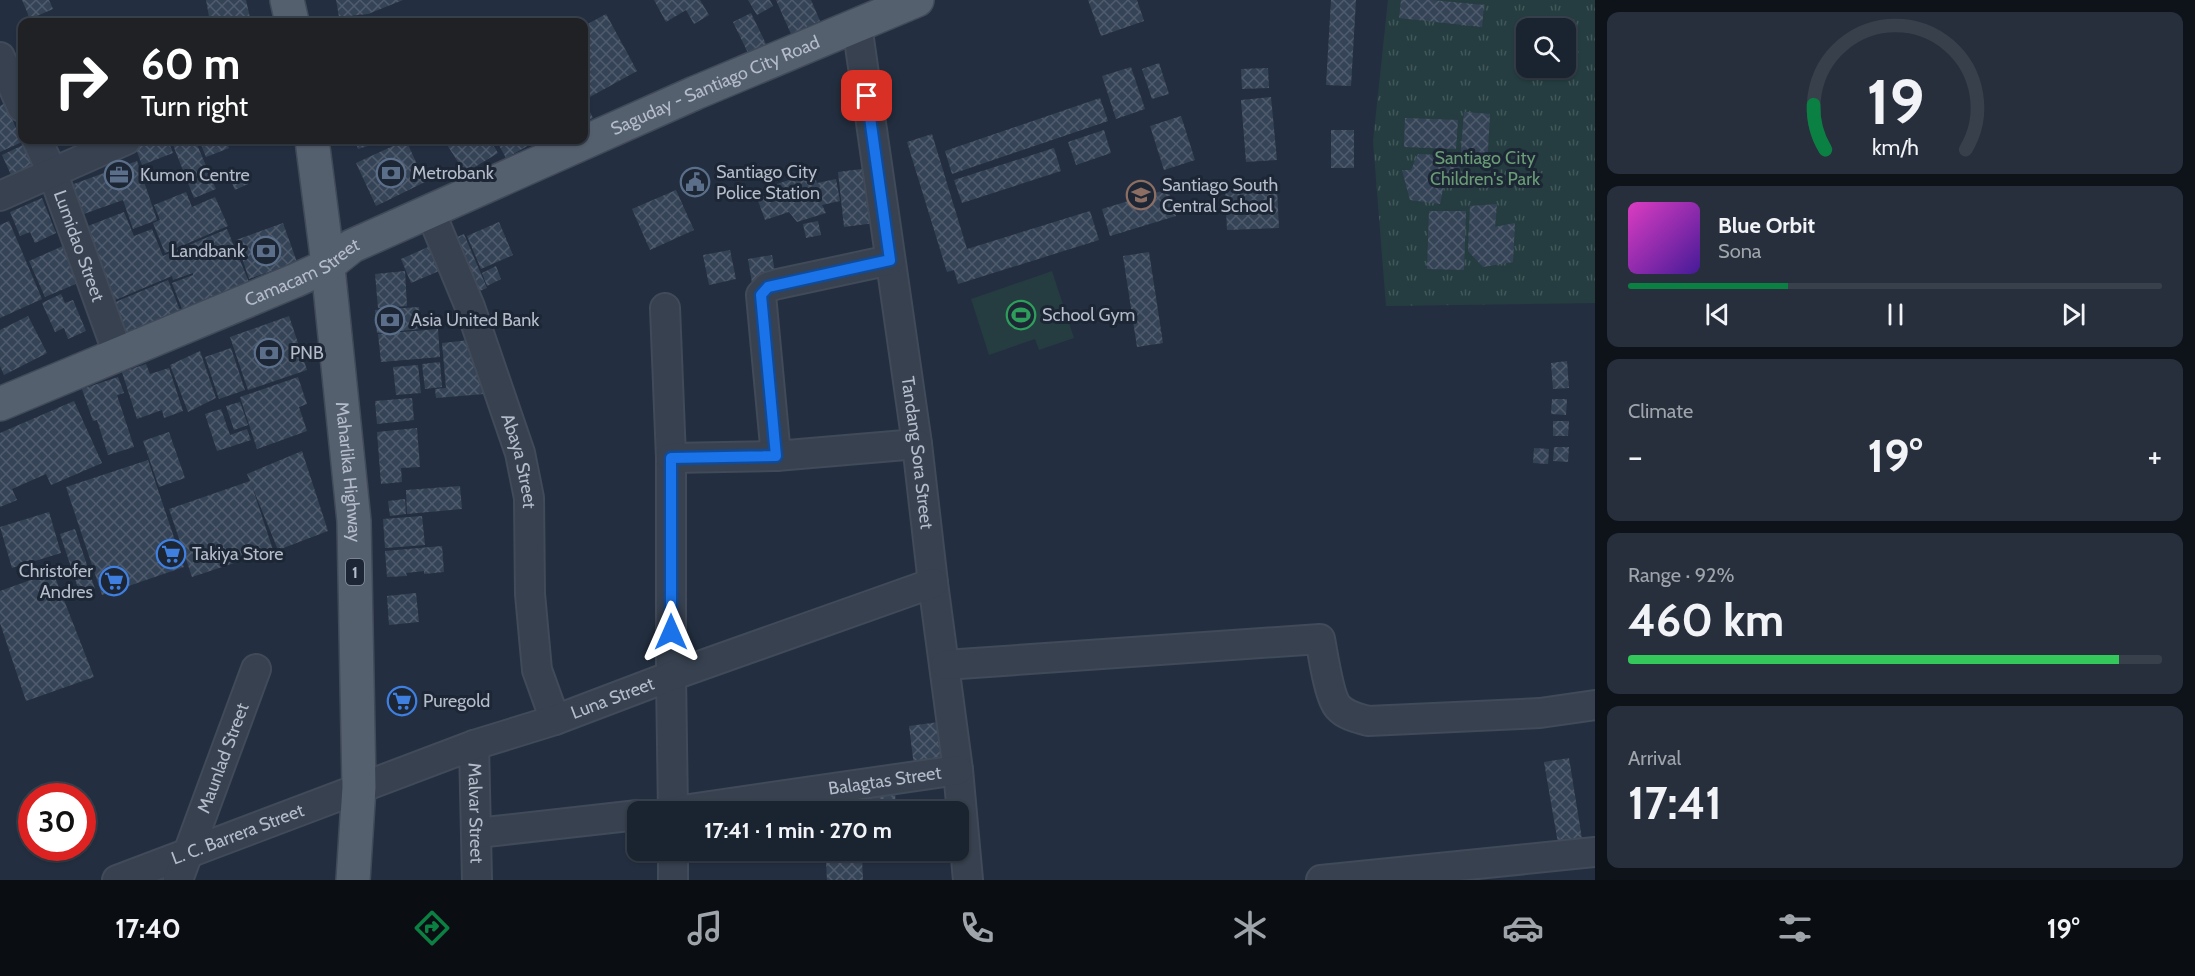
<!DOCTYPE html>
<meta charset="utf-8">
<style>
body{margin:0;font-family:Cabin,sans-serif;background:#272f3c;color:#f1f3f6;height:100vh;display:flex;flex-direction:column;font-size:22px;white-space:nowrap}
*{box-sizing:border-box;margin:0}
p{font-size:20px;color:#9fa4ab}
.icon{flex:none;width:33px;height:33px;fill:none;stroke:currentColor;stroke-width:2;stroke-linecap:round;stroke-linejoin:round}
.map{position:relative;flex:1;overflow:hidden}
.panel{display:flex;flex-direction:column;gap:12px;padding:12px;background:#0e131a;width:600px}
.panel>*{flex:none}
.guide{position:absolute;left:18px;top:18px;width:570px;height:126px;border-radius:12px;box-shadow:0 2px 4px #0004,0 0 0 2px #38404c;background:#202124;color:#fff;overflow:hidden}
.tools{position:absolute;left:1516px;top:18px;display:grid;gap:12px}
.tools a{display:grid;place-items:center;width:60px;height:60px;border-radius:12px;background:#1a2330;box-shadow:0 2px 4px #0004,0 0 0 2px #38404c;font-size:30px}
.speed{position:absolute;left:18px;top:783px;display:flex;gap:12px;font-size:30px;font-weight:700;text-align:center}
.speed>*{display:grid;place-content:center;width:78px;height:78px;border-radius:50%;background:#1a2330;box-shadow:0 2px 4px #0004,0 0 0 2px #38404c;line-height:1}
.speed .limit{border:9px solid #d22;background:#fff;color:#111}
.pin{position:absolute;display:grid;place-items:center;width:51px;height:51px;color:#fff;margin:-26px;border-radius:12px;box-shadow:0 3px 9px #0006}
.me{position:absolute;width:66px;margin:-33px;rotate:0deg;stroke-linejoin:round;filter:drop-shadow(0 0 4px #0008)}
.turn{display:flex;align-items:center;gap:21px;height:126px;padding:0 24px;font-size:27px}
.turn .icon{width:78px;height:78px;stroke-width:2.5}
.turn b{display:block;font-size:42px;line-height:51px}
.big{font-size:45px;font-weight:700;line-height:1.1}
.panel .card{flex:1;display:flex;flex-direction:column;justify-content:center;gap:9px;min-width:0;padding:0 21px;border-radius:12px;background:#272f3c}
.panel .dial{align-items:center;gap:0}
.dial svg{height:156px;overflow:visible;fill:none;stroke:#38404c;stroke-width:7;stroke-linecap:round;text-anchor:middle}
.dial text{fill:#f1f3f6;stroke:none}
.song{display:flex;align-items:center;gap:18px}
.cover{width:72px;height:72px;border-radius:9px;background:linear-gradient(135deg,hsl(310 70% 55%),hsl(260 70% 35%))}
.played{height:6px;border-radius:3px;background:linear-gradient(90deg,#0b8043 30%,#38404c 30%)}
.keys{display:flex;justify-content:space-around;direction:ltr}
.heat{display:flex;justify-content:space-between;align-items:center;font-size:33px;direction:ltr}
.charge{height:9px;border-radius:4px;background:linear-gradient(90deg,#34c759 92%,#38404c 0)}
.trip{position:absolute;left:627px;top:801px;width:342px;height:60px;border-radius:12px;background:#1a2330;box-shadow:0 2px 4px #0004,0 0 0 2px #38404c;font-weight:700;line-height:60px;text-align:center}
.tab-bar{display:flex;height:96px;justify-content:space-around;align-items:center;background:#0a0e13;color:#9fa4ab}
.tab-bar .icon{width:42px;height:42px}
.tab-bar .current{color:#0b8043}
.tab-bar b{font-size:27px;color:#f1f3f6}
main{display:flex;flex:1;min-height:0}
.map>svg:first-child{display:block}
</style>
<main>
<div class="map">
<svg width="1595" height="880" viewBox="0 0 1595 880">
<defs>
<pattern id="grass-tufts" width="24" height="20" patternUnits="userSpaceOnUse" patternTransform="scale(1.5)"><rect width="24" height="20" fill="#253d40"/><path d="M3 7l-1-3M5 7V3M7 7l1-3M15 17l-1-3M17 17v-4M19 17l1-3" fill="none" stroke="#42575a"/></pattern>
<pattern id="building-cross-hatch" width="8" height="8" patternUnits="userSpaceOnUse" patternTransform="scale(1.5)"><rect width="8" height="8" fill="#354356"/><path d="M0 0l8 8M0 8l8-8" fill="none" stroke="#505c6d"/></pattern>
</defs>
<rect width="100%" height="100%" fill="#232f40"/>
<!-- grass -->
<path fill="url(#grass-tufts)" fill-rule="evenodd" d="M 1388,0 L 1595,0 L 1595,303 L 1386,306 L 1373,141 ZM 1527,28 L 1566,28 L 1566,68 L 1527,68 Z"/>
<!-- pitch -->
<path fill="#253d40" d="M 1052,271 L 1074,338 L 1039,350 L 1035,339 L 989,355 L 971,299 Z"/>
<!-- building -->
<path fill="url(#building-cross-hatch)" d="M 22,0 L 49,0 L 53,9 L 30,19 Z
M 206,0 L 246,0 L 251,22 L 210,22 Z
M 336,0 L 403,0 L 368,14 L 339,17 Z
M 654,0 L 700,0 L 709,15 L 694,24 L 686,10 L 666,22 Z
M 748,0 L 770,0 L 773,6 L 757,15 Z
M 776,0 L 811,0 L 820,21 L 791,34 Z
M 1088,0 L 1137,0 L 1144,21 L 1101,36 Z
M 1331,0 L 1356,0 L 1351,86 L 1326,85 Z
M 1401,0 L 1432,0 L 1484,5 L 1482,27 L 1399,18 Z
M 751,13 L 767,46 L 749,55 L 733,22 Z
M 606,14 L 637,71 L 588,98 L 584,91 L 584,26 Z
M 1159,63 L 1169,94 L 1152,99 L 1142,69 Z
M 1131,67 L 1145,109 L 1116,119 L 1102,76 Z
M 1268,68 L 1269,88 L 1242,89 L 1241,69 Z
M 1271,97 L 1277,160 L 1246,162 L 1241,100 Z
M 1100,98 L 1108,121 L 952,174 L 945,151 Z
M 584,100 L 593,118 L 584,123 Z
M 5,103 L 22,142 L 0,152 L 0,106 Z
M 1464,112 L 1490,114 L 1487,166 L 1460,164 Z
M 1181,116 L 1195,160 L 1164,170 L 1150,126 Z
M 1405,118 L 1458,120 L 1456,149 L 1404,147 Z
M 1104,130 L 1111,153 L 1076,165 L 1068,142 Z
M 1331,130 L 1354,130 L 1354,168 L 1331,168 Z
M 932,134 L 967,249 L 1090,211 L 1099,240 L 958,284 L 954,270 L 947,272 L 907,142 Z
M 137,140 L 168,140 L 173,153 L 142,165 L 133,141 Z
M 171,140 L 195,140 L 216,189 L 194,198 Z
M 199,140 L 226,140 L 229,148 L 206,157 Z
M 355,140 L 373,140 L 374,144 L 358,149 Z
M 406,140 L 425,182 L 376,206 L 356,163 Z
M 444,140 L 490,140 L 498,153 L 465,173 Z
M 496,140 L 538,140 L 506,158 Z
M 23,145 L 32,165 L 11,175 L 2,155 Z
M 1054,148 L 1061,171 L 962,203 L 954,180 Z
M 1418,154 L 1456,156 L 1461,170 L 1458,183 L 1444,184 L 1440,204 L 1410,200 L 1402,170 L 1411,170 Z
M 137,161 L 157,220 L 133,229 L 123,200 L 81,215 L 71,185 Z
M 869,168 L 875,223 L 844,227 L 838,172 Z
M 813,172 L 817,183 L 836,179 L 840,201 L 822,205 L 826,213 L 797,222 L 789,212 L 765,220 L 757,198 L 779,191 L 777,184 Z
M 243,173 L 248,184 L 235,190 L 230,178 Z
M 1277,188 L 1279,228 L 1227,230 L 1225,190 Z
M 1168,189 L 1176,216 L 1110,236 L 1102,209 Z
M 676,190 L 694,230 L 650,250 L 632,209 Z
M 186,192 L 192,207 L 215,197 L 228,226 L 165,253 L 153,223 L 160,220 L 154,205 Z
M 42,198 L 56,233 L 35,243 L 30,232 L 20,236 L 10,212 Z
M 1497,204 L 1495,227 L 1515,223 L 1513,262 L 1483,267 L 1468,251 L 1470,206 Z
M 1429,211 L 1466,211 L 1464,270 L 1427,269 Z
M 124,212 L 134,236 L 152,229 L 163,256 L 227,229 L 249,282 L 182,309 L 172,283 L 193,275 L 193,273 L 173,280 L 172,276 L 113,301 L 83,228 Z
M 9,221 L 42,299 L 0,318 L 0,225 Z
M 818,221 L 821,235 L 806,238 L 803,224 Z
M 499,222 L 513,255 L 481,269 L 467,236 Z
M 283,223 L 297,262 L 249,279 L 236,240 Z
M 464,234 L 487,288 L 470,295 L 448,241 Z
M 435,244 L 446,268 L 411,283 L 401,259 Z
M 63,246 L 78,283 L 45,297 L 29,261 Z
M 730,250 L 736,279 L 709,285 L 703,255 Z
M 1149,252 L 1163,343 L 1137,347 L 1123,256 Z
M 772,255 L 776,278 L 752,283 L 748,259 Z
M 496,266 L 501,279 L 487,286 L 482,273 Z
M 405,271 L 407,306 L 378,308 L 375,274 Z
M 168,280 L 180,310 L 125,333 L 113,303 Z
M 61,294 L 65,303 L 73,300 L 86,331 L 68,339 L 64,328 L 55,332 L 42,303 Z
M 419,307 L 421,329 L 377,333 L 375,310 Z
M 28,316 L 47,353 L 4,375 L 0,366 L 0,330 Z
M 289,316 L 307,370 L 248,390 L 230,337 Z
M 438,329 L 440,357 L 381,362 L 378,334 Z
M 479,339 L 484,394 L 436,398 L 435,389 L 446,388 L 442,343 Z
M 231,348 L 245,390 L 219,399 L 205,357 Z
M 200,351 L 216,398 L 188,412 L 170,365 Z
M 1567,361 L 1569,388 L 1553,389 L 1551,363 Z
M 440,362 L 442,387 L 425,389 L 422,364 Z
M 146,364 L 150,374 L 169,368 L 183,411 L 164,418 L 162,410 L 137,419 L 122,372 Z
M 418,365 L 421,393 L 396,395 L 393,367 Z
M 118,377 L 124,393 L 117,395 L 134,447 L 108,455 L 97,420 L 93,421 L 82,389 Z
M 298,377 L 307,404 L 299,407 L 307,431 L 257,449 L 240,397 Z
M 412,398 L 414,420 L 377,424 L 375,401 Z
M 1552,399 L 1567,399 L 1566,415 L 1551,414 Z
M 74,401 L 102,463 L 51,485 L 46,474 L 12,489 L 17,500 L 0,507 L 0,433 Z
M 240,402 L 248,425 L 234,430 L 226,406 Z
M 221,409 L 230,435 L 247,429 L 251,440 L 217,451 L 205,414 Z
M 1553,421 L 1569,421 L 1568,436 L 1553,436 Z
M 417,428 L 420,467 L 401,468 L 402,482 L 381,484 L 377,432 Z
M 169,432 L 185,478 L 159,487 L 143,441 Z
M 1554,447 L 1569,447 L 1568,462 L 1553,461 Z
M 1534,448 L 1549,449 L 1548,464 L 1533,463 Z
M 302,451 L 328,531 L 278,550 L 252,486 L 273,550 L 192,577 L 169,509 L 250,481 L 247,474 Z
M 148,460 L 184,567 L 102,595 L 66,487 Z
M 460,486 L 462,509 L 407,514 L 406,490 Z
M 405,499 L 406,514 L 390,516 L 388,501 Z
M 49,512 L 61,553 L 12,568 L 0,527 Z
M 422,516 L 425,545 L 385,548 L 383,519 Z
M 75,529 L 95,589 L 80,594 L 60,534 Z
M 442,546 L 444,572 L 424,574 L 424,571 L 406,573 L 407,576 L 387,577 L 385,551 Z
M 53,572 L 94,677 L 26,701 L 0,623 L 0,591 Z
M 416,593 L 419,622 L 389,625 L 387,596 Z
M 939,722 L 944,762 L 914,766 L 909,726 Z
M 1569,758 L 1583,845 L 1559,849 L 1544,762 Z
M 895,791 L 896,812 L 860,812 L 860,793 Z
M 862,859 L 863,880 L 827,880 L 826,861 Z"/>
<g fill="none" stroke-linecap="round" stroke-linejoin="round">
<!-- minor casing -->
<g stroke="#414a58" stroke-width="32">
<g id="minor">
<path id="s1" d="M 857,25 L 917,444 L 933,583 L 958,770 L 968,880"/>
<path d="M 0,57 L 22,107"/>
<path id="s2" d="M 37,140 L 53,174 L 118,354"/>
<path d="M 0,196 L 126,140"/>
<path id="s3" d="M 430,211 L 470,307 L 520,453 L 529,498 L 530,594 L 537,670 L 555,720"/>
<path d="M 665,308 L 671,458 L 671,676 L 673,812"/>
<path d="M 776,456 L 761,295 L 768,287 L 778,284 L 890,260"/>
<path d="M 671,458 L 776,456 L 917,444"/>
<path d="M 945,665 L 1320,639 C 1323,654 1329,697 1338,707 C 1346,716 1358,718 1368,721 L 1540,713 L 1595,705"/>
<path id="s4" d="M 474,745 L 477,880"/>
<path id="s5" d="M 669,812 L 958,770"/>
<path d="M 477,833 L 638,815"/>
<path id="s6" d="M 117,880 L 474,745 L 555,720 L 671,676 L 933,583"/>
<path id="s7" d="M 178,880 L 256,669"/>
<path d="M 673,880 L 673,850"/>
<path d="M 1321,880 L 1595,852"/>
</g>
</g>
<!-- major casing -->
<g stroke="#414a58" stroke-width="36">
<g id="major">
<path d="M 287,0 L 292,22"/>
<path id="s8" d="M 312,140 L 326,248 L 354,521 L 359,787 L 353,880"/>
<path id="s9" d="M 0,404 L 294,281 L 327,266 L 352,246 L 695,93 L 917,0"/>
</g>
</g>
<!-- minor -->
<use href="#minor" stroke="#37414f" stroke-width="28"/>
<!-- major -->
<use href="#major" stroke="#55606f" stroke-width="33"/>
</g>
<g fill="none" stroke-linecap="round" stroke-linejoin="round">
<!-- route casing -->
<g stroke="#114b97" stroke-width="15">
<path id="route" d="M 671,632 L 671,458 L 776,456 L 761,295 L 768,287 L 890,260 L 867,96"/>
</g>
<!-- route -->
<use href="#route" stroke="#1a73e8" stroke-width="10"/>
</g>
<!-- icons -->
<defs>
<g id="bank-ring" transform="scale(1.5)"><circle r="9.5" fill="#1c2634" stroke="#5c6f8a" stroke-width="1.5"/><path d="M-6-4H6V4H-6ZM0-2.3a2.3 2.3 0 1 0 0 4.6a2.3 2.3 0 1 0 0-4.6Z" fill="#5c6f8a"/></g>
<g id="office-ring" transform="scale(1.5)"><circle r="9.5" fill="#1c2634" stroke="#5c6f8a" stroke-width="1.5"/><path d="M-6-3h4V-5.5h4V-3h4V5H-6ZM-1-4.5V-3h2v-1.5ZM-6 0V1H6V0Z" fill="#5c6f8a"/></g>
<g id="civic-ring" transform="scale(1.5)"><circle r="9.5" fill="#1c2634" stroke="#5c6f8a" stroke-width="1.5"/><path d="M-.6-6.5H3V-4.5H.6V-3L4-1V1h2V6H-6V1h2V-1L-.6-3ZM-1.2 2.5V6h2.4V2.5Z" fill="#5c6f8a"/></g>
<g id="school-ring" transform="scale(1.5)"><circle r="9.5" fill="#1c2634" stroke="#8d6e63" stroke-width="1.5"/><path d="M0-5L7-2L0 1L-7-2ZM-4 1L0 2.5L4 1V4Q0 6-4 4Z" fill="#8d6e63"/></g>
<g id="stadium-ring" transform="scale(1.5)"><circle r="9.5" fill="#1c2634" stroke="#2e9e5b" stroke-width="1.5"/><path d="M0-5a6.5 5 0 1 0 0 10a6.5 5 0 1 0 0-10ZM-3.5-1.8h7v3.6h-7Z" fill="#2e9e5b"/></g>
<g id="supermarket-ring" transform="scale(1.5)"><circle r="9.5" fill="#1c2634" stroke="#3f7fe0" stroke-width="1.5"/><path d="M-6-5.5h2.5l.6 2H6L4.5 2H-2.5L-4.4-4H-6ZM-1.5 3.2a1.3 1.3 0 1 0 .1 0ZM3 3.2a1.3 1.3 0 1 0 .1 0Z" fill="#3f7fe0"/></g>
</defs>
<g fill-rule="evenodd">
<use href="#bank-ring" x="391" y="173"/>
<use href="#office-ring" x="119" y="175"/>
<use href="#civic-ring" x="695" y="182"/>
<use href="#school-ring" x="1141" y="195"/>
<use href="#bank-ring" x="266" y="251"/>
<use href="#stadium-ring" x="1021" y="315"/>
<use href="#bank-ring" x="390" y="320"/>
<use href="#bank-ring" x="269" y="353"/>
<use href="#supermarket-ring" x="171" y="554"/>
<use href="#supermarket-ring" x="114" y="581"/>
<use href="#supermarket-ring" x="402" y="701"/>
</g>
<g text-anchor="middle" stroke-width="6" stroke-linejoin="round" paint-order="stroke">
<!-- shield labels -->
<rect fill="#1c2634" stroke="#868f9d" stroke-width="1.5" x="346" y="559" width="18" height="26" rx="4.5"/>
<g font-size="16" font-weight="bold" fill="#b4bcca">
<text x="355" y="578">1</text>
</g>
<!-- street labels -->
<g font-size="18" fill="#b4bcca" stroke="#1c2634">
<text dy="6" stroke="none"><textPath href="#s9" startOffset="784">Saguday - Santiago City Road</textPath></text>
<text dy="6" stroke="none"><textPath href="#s2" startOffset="114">Lumidao Street</textPath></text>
<text dy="6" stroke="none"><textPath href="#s9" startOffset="330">Camacam Street</textPath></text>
<text dy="6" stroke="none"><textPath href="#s1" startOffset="432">Tandang Sora Street</textPath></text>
<text dy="6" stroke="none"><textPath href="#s3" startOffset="266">Abaya Street</textPath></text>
<text dy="6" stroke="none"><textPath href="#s8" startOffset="334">Maharlika Highway</textPath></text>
<text dy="6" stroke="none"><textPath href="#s6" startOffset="528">Luna Street</textPath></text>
<text dy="6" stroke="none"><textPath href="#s7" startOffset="130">Maunlad Street</textPath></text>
<text dy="6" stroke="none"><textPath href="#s5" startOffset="218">Balagtas Street</textPath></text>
<text dy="6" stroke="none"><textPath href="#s4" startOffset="68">Malvar Street</textPath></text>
<text dy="6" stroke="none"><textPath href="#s6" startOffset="129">L. C. Barrera Street</textPath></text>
</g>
<!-- park labels -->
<g font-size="18" fill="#6a9c75" stroke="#1c2634">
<text x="1485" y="164">Santiago City<tspan x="1485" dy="21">Children's Park</tspan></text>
</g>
<!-- poi labels -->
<g font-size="18" fill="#b4bcca" stroke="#1c2634" text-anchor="start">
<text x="716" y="178">Santiago City<tspan x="716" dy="21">Police Station</tspan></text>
<text x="412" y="179">Metrobank</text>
<text x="140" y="181">Kumon Centre</text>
<text x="1162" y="191">Santiago South<tspan x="1162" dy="21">Central School</tspan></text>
<text x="245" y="257" text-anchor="end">Landbank</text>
<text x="1042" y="321">School Gym</text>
<text x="411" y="326">Asia United Bank</text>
<text x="290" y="359">PNB</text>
<text x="192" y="560">Takiya Store</text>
<text x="93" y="577" text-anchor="end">Christofer<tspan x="93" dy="21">Andres</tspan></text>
<text x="423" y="707">Puregold</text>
</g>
</g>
</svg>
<div class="tools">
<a><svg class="icon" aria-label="search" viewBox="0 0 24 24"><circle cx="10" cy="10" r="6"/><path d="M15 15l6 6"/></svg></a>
</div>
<div class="speed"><div class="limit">30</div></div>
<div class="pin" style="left:867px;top:96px;background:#d93025"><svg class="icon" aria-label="arrive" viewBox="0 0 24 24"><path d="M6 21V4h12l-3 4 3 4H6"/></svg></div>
<svg class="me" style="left:671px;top:632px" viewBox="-20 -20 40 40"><path d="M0-17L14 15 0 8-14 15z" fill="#1a73e8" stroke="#fff" stroke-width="4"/></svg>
<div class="trip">17:41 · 1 min · 270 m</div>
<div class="guide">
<div class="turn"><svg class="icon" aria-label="right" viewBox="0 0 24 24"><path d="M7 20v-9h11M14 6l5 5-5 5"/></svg><div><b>60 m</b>Turn right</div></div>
</div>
</div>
<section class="panel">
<div class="card dial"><svg viewBox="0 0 100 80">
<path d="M14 69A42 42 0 1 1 86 69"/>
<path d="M14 69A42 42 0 0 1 8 46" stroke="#0b8043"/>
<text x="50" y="56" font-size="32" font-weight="700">19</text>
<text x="50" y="72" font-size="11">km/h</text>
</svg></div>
<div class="card">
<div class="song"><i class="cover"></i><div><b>Blue Orbit</b><p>Sona</p></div></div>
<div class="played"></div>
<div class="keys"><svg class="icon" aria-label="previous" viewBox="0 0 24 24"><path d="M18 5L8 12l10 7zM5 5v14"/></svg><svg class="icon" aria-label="pause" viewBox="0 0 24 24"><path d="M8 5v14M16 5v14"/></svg><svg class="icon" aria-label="next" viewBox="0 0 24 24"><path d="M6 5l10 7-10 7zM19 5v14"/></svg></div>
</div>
<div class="card"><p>Climate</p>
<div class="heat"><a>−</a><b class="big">19°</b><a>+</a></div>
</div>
<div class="card"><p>Range · 92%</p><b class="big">460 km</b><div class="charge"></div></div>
<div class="card"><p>Arrival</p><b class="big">17:41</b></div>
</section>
</main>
<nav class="tab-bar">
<b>17:40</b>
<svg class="icon current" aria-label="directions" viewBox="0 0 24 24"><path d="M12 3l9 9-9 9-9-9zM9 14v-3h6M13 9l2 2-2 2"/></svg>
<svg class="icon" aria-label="music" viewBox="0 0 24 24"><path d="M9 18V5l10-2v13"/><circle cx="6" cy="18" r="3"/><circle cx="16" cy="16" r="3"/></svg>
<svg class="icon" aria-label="phone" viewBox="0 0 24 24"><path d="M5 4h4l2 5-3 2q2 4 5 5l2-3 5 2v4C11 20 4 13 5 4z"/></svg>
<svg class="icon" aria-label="climate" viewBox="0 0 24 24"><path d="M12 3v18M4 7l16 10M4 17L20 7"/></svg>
<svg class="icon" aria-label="car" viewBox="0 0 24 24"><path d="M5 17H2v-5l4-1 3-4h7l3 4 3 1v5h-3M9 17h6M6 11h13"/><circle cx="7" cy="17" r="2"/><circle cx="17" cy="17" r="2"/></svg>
<svg class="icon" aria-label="filters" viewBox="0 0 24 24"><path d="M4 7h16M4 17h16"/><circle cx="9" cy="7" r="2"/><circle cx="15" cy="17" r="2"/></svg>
<b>19°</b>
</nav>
